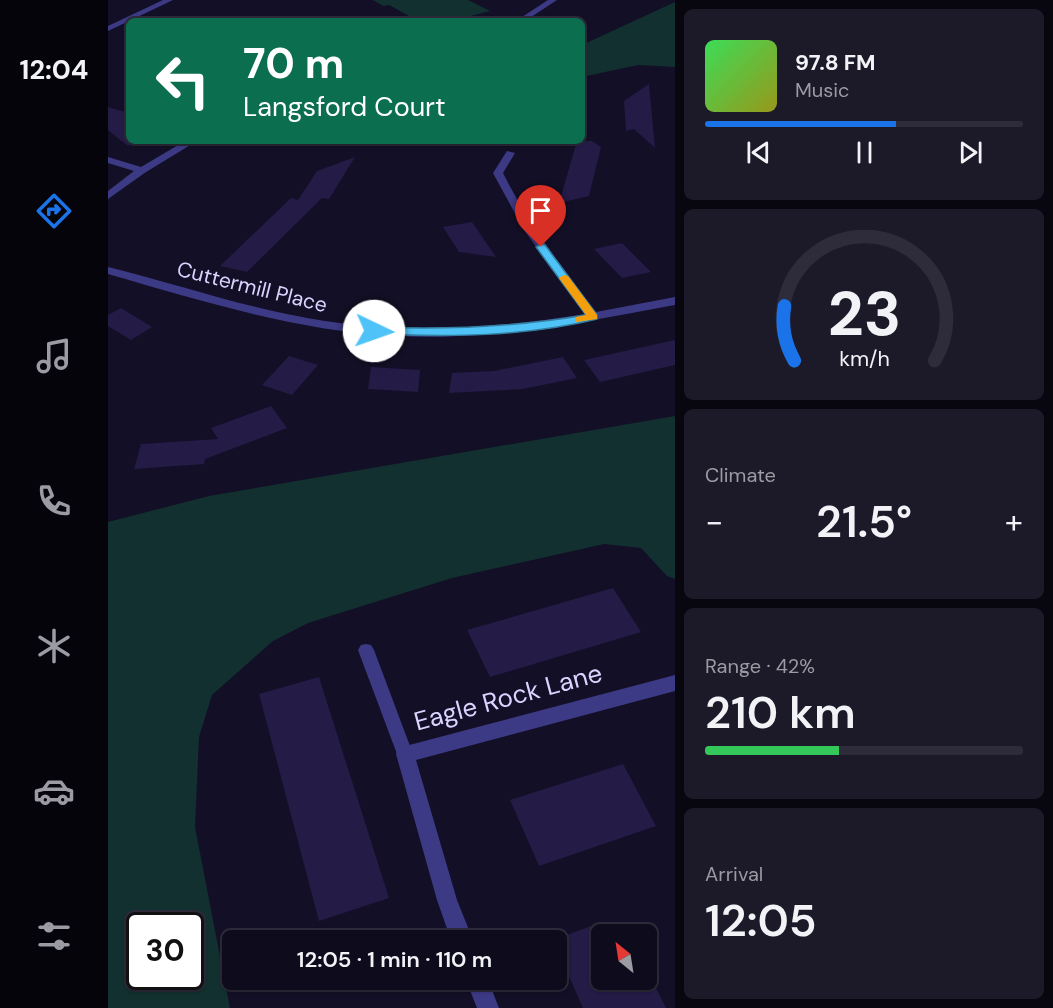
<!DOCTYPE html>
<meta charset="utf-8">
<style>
body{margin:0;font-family:"DM Sans",sans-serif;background:#1c1929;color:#f1f3f6;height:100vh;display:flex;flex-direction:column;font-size:22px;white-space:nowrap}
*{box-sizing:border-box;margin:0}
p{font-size:20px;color:#9b9ba3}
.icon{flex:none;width:33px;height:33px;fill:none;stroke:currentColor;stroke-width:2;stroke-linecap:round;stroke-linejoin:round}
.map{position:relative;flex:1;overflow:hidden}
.sheet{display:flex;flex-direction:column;gap:9px;padding:9px;background:#08060f;width:378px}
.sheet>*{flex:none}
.hud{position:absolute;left:18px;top:18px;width:459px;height:126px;border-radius:9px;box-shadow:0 2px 4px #0004,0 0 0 2px #2e2b3b;background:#0b6e4f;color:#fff;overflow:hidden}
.needle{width:39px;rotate:330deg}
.fabs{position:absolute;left:483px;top:924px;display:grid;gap:12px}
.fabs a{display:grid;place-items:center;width:66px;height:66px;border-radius:9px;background:#0e0b1c;box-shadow:0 2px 4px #0004,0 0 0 2px #2e2b3b;font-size:30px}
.speed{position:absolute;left:18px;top:912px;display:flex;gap:12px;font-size:30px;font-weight:700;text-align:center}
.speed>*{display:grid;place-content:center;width:78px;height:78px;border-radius:50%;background:#0e0b1c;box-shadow:0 2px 4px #0004,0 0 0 2px #2e2b3b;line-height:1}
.speed .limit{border:3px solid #111;border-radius:9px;background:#fff;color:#111}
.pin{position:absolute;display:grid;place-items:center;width:51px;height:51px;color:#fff;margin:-62px -26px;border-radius:50% 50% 50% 0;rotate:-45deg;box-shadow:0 0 6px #0007}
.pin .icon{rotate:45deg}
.me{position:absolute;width:66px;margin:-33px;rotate:93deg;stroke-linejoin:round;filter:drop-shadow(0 0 4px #0008)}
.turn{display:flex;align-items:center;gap:21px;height:126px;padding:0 18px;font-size:27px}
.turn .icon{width:78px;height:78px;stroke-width:2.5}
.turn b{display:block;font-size:42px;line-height:51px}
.big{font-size:45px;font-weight:600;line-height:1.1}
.sheet .widget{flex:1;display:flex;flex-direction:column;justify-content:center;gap:9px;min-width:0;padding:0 21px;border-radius:9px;background:#1c1929}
.sheet .dial{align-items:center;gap:0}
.dial svg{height:156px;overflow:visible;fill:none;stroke:#2e2b3b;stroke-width:7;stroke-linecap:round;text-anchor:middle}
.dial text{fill:#f1f3f6;stroke:none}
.song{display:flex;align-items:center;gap:18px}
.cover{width:72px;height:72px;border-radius:9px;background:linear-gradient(135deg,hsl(130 70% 55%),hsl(60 70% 35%))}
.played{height:6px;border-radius:3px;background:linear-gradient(90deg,#1a73e8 60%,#2e2b3b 60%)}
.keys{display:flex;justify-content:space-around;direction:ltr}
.heat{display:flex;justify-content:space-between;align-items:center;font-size:33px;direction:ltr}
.charge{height:9px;border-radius:4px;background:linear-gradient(90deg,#34c759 42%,#2e2b3b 0)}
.trip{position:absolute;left:114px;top:930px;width:345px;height:60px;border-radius:9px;background:#0e0b1c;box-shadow:0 2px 4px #0004,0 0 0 2px #2e2b3b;font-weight:600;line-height:60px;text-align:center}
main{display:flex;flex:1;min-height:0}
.menu{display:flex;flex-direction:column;width:108px;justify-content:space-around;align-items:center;background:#06040b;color:#9b9ba3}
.menu .icon{width:42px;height:42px}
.menu .active{color:#1a73e8}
.menu b{font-size:27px;color:#f1f3f6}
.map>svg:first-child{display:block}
</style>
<main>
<nav class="menu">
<b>12:04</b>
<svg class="icon active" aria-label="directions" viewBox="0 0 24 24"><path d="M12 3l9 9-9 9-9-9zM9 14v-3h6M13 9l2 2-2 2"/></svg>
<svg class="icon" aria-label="music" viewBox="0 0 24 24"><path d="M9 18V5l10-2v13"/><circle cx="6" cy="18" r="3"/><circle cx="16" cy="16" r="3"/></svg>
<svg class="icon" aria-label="phone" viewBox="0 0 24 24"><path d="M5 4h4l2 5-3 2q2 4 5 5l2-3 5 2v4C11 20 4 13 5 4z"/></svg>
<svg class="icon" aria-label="climate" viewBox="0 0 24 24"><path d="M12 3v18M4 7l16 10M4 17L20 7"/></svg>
<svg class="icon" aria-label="car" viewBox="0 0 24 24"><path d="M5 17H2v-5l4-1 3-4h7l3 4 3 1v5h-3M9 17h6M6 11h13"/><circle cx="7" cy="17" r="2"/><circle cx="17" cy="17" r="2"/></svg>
<svg class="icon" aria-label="filters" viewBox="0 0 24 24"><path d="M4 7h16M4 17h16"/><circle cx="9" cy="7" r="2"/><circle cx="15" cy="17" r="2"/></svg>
</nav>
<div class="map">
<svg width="567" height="1008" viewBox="0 0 567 1008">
<rect width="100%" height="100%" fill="#130f26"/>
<!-- green -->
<path fill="#12302f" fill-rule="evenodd" d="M 265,0 L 360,0 L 382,11 L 344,21 L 310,21 L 281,5 L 275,6 Z
M 567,2 L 567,67 L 530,65 L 474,77 L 474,45 Z
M 567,416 L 567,579 L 559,576 L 533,548 L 496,544 L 344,578 L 200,623 L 165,641 L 104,695 L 91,737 L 87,827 L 122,1008 L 0,1008 L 0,522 L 101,496 ZM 32,926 L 82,926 L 82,976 L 32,976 Z"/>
<!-- building -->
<path fill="#241b47" d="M 541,84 L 547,148 L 526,129 L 518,131 L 516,101 Z
M 0,107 L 21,113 L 21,147 L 0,130 Z
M 469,141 L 484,141 L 493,147 L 481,196 L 451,203 Z
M 247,157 L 221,199 L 214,198 L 139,272 L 112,266 L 183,198 L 190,200 L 209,171 Z
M 364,222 L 388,257 L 351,252 L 335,227 Z
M 514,243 L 543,272 L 514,278 L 486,249 Z
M 13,308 L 44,327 L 23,340 L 0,326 L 0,315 Z
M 567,340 L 567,365 L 492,382 L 476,360 Z
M 181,356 L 210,365 L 184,395 L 154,385 Z
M 455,357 L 469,378 L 415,389 L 341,393 L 344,373 L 386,371 Z
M 263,367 L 312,370 L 310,392 L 260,389 Z
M 163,406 L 179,428 L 97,459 L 96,464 L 26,469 L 33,444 L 110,439 L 103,428 Z
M 505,588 L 533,632 L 382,677 L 359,630 Z
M 211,677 L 281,898 L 211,921 L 151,694 Z
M 515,764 L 548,826 L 431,866 L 402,800 Z
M 494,922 L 494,980 L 544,980 L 558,1008 L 475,1008 L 448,947 L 448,940 L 445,940 Z"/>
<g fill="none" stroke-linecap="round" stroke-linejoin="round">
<!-- service -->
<path fill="#3d3a85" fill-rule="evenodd" d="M 258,644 L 263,645 L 266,650 L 305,754 L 303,759 L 297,762 L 291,759 L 289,754 L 250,650 L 253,645 Z"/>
<!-- minor -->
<path fill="#3d3a85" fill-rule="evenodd" d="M 55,0 L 65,0 L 0,31 L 0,26 Z
M 440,0 L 449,0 L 417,21 L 408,21 Z
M 77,141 L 89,141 L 38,172 L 0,199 L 0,191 L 26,171 L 0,163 L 0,157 L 33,167 Z
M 399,151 L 407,153 L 395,173 C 420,224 454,267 488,312 L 567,297 L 567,305 C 475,322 382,341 288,336 C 189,331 94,301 0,274 L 0,267 C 73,285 143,310 217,321 C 304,334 390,328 477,314 L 416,230 L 385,173 Z
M 567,675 L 567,691 L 308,760 L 349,900 L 365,940 L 343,940 L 329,900 L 288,754 L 290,748 Z
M 358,980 L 380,980 L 391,1008 L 369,1008 Z"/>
</g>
<!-- route -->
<path fill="#4fc3f7" stroke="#337fa1" stroke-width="1.5" d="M 433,244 L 437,245 L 489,315 L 489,319 C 416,337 341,337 266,334 L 261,331 L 266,327 C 338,330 407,327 478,315 L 428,247 Z"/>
<!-- slow -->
<path fill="#f59e0b" d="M 456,275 L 460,276 L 489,315 L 489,319 L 468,322 L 468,317 L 478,315 L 451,278 Z"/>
<g text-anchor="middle" stroke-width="6" stroke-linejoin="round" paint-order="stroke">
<!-- street labels -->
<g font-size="21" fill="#d9d4ff" stroke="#130f26">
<text transform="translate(144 287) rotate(14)" y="7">Cuttermill Place</text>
</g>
<!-- near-street labels -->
<g font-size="26" fill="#d9d4ff" stroke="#130f26">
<text transform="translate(400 697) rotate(-15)" y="9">Eagle Rock Lane</text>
</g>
</g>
</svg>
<div class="fabs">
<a><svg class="needle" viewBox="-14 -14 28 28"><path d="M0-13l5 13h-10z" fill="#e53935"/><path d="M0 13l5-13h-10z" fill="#9b9ba3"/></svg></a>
</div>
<div class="speed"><div class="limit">30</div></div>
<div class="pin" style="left:433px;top:247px;background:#d93025"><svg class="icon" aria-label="arrive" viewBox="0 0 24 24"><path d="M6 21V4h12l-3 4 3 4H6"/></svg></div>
<svg class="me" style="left:266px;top:331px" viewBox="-20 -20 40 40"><circle r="19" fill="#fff"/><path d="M0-13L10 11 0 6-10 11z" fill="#4fc3f7"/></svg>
<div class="trip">12:05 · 1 min · 110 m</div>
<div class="hud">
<div class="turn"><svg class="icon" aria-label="left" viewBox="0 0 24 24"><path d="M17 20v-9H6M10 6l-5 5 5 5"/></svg><div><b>70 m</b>Langsford Court</div></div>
</div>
</div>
<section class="sheet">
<div class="widget">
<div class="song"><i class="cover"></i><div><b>97.8 FM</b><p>Music</p></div></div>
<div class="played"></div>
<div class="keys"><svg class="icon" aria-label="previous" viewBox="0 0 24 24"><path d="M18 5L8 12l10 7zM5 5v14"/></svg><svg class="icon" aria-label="pause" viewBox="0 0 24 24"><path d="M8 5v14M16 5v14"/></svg><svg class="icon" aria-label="next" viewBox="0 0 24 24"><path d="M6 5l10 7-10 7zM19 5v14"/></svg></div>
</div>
<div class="widget dial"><svg viewBox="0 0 100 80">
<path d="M14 69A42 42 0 1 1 86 69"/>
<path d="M14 69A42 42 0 0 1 9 41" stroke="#1a73e8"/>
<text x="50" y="56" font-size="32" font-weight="700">23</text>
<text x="50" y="72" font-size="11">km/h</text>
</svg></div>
<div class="widget"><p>Climate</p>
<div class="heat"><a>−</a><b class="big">21.5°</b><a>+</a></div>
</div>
<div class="widget"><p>Range · 42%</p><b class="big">210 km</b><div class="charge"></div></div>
<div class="widget"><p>Arrival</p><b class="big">12:05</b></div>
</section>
</main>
